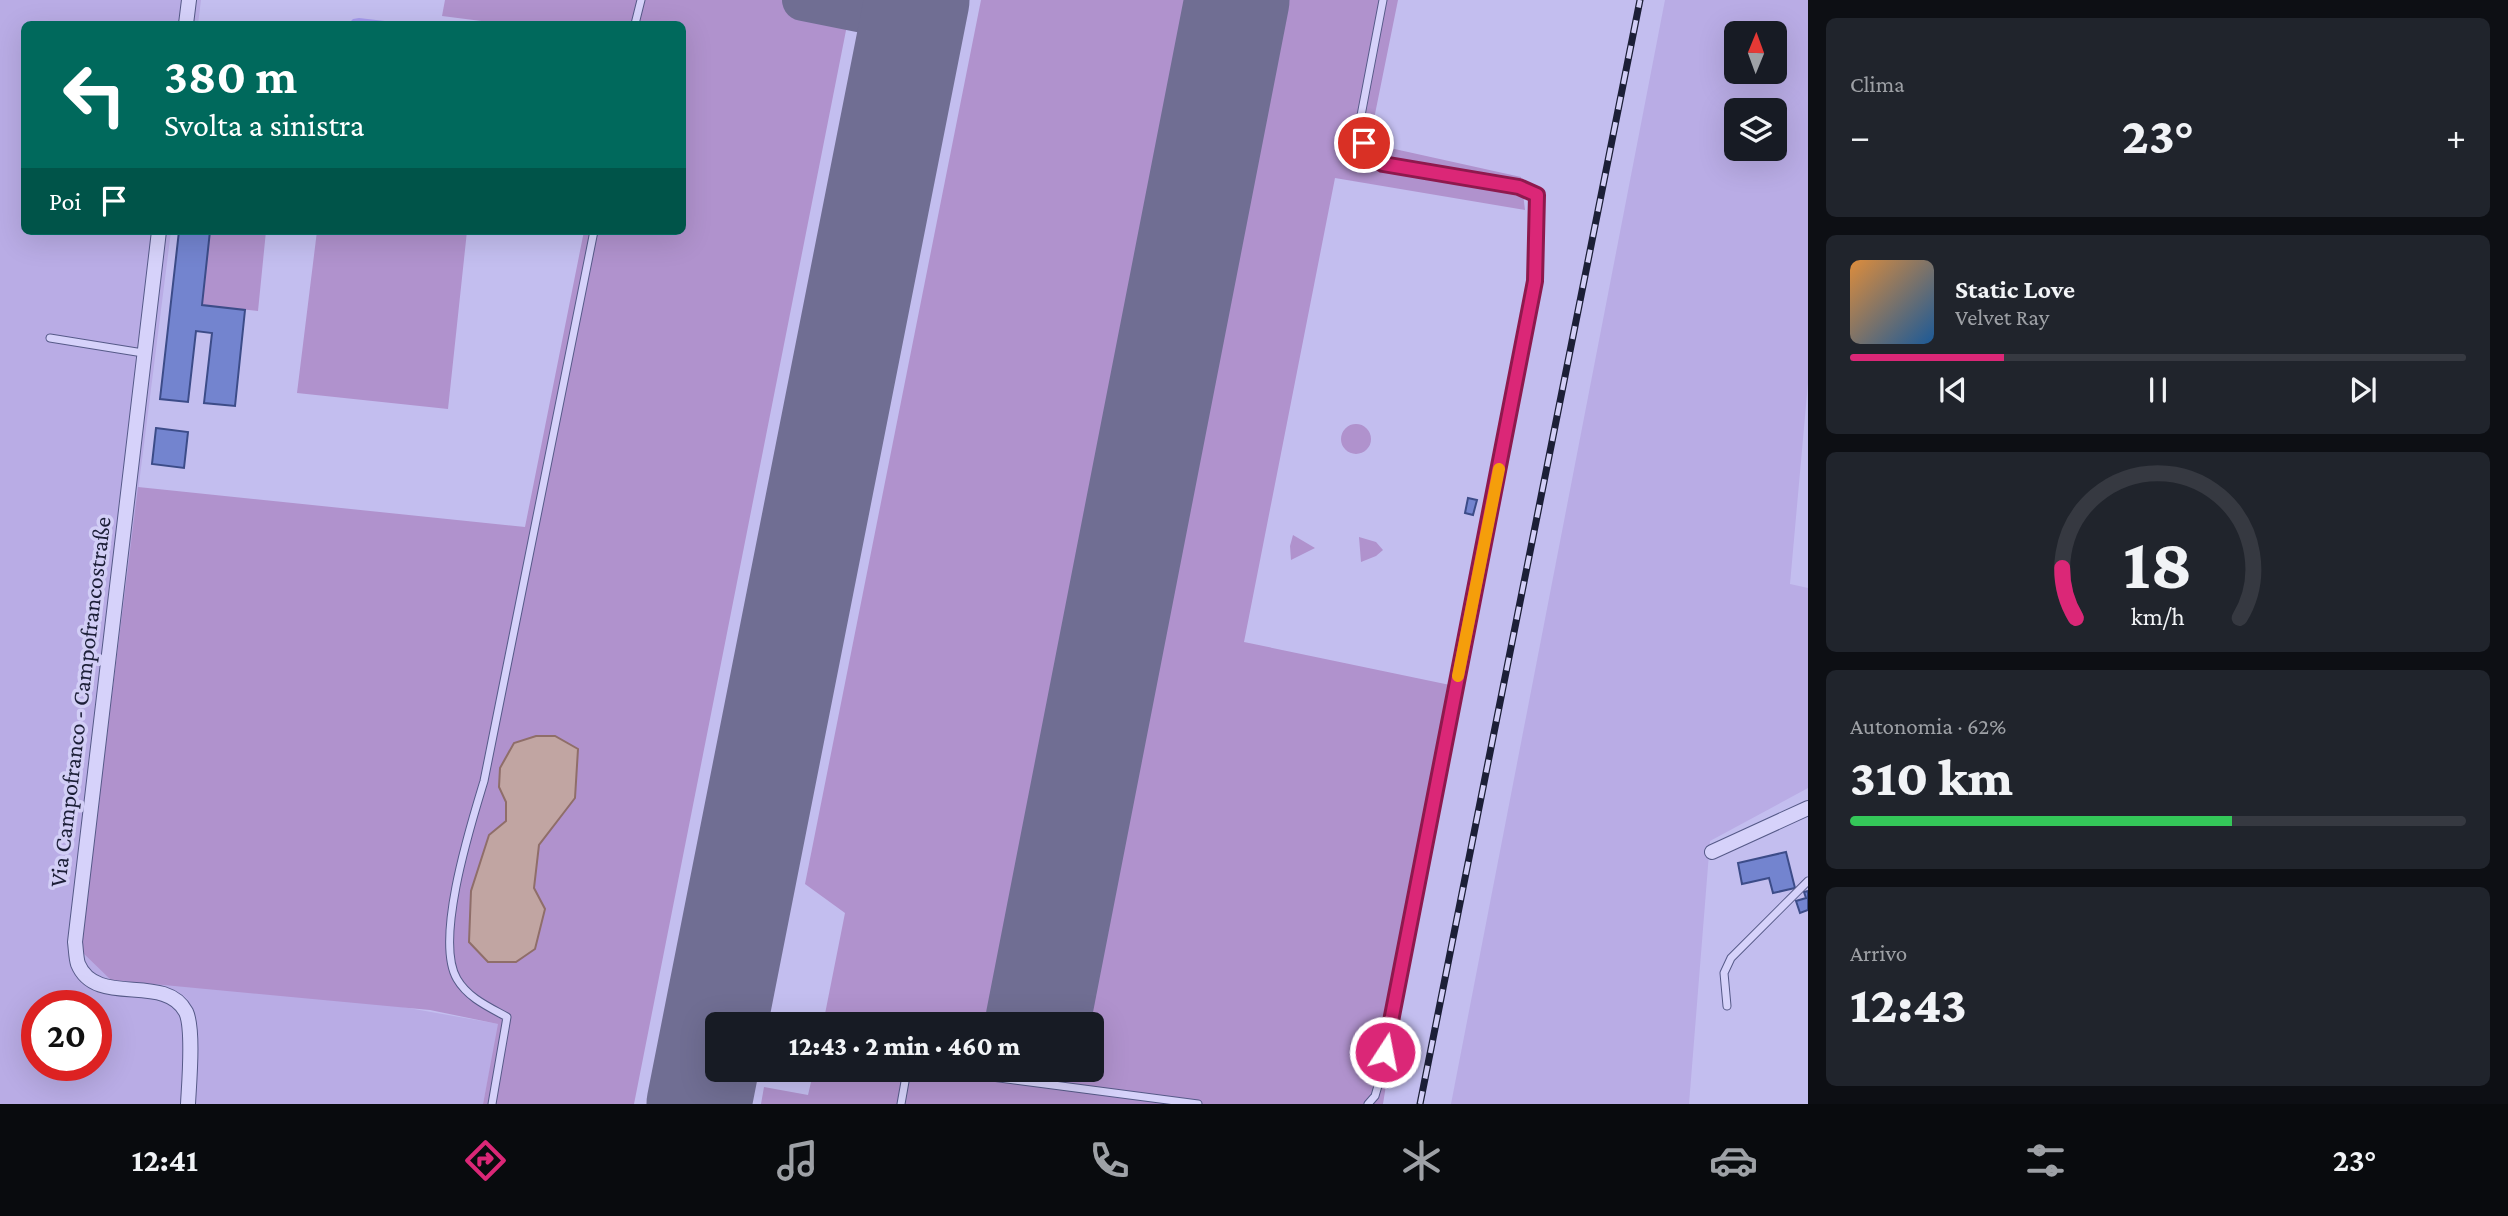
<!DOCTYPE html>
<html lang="it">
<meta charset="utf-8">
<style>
body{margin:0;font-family:"Crimson Pro",serif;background:#20242c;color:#f1f3f6;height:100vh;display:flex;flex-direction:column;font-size:26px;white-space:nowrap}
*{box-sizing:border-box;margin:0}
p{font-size:23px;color:#9ea1a6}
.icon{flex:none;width:38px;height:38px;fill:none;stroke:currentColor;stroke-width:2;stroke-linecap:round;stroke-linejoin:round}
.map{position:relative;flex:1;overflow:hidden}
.sheet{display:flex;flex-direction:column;gap:18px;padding:18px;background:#0d0f14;width:700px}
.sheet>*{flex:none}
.banner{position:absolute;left:21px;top:21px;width:665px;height:214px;border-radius:10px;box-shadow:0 7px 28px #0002;background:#00695c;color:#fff;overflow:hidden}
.needle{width:46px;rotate:1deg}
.tools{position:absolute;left:1724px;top:21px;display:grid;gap:14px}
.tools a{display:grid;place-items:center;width:63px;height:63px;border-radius:10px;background:#171b24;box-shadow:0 7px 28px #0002;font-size:35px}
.speed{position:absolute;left:21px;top:990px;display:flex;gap:14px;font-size:35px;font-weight:700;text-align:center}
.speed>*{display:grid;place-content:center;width:91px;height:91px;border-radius:50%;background:#171b24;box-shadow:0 7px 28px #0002;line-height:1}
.speed .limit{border:10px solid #d22;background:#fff;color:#111}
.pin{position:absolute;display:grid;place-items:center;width:60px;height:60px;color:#fff;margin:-30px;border:4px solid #fff;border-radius:50%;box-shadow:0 2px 7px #0007}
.me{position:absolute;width:77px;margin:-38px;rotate:11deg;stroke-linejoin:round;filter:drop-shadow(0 0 5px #0008)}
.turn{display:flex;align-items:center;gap:24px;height:147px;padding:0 28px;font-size:32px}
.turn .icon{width:91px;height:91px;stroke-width:2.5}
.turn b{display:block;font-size:49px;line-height:60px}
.then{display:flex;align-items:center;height:66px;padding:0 28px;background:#0003;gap:14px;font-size:26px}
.big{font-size:52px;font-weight:800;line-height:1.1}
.sheet .card{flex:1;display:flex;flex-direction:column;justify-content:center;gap:10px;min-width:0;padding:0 24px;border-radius:10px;background:#20242c}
.sheet .dial{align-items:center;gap:0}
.dial svg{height:182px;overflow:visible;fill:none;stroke:#363941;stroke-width:7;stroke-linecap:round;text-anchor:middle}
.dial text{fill:#f1f3f6;stroke:none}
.song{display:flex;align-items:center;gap:21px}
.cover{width:84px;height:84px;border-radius:10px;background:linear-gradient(135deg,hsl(30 70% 55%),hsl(210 70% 35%))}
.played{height:7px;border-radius:4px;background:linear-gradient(90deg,#db2777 25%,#363941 25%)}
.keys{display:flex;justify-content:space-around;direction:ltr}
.heat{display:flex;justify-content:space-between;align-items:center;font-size:38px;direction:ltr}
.charge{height:10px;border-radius:5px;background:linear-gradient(90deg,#34c759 62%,#363941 0)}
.trip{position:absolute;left:705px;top:1012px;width:399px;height:70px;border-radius:10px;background:#171b24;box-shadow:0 7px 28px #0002;font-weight:800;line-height:70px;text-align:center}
.tabs{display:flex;height:112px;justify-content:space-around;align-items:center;background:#090b0e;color:#9ea1a6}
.tabs .icon{width:49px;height:49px}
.tabs .active{color:#db2777}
.tabs b{font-size:32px;color:#f1f3f6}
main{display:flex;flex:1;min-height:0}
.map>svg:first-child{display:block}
</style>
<main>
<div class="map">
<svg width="1808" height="1104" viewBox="0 0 1808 1104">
<rect width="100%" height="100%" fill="#c3beef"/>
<!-- farmland -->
<path fill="#b9ace5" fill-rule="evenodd" d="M 0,0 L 201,0 L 198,24 L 24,24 L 24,231 L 171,231 L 80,950 L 499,1024 L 483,1104 L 0,1104 ZM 37,1006 L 96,1006 L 96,1066 L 37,1066 Z
M 1665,0 L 1808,0 L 1808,383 L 1790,584 L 1808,588 L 1808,788 L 1710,841 L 1689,1104 L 1451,1104 ZM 1736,33 L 1774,33 L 1774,72 L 1736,72 ZM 1736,110 L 1774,110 L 1774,149 L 1736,149 Z"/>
<!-- green -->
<path fill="#b092cd" d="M 445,0 L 852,0 L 634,1104 L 483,1104 L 498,1024 L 430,1010 L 111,980 L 80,950 L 138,487 L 525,527 L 584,231 L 682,231 L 682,24 L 505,24 L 442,16 Z
M 981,0 L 1398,0 L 1375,114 L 1374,124 L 1381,146 L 1521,177 L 1525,210 L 1335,178 L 1244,642 L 1450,685 L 1383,1104 L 761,1104 L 764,1087 L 808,1095 L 814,1069 L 1092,1069 L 1092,1024 L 823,1024 L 845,913 L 805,884 Z
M 210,231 L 266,231 L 258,311 L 202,305 Z
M 317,231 L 467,231 L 448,409 L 297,393 Z
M1341 439a15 15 0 1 1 30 0a15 15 0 1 1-30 0Z
M 1293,535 L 1315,548 L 1291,560 L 1290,546 Z
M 1359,537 L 1376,542 L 1383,550 L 1376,556 L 1361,562 Z"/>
<!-- sand -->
<path fill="#a59aed" d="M 359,18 L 410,24 L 348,24 L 353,19 Z"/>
<!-- water -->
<path fill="#c1a5a2" stroke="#8f6e69" stroke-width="2" d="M 536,736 L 555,736 L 578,749 L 575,798 L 539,845 L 534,888 L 545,909 L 535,949 L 516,962 L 488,962 L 469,942 L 471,891 L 489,835 L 506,821 L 506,802 L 499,787 L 500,768 L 514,743 Z"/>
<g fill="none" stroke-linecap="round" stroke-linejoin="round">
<!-- taxiway -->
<path stroke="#706e93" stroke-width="42" d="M 803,0 L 913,22"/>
<!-- runway -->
<path stroke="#706e93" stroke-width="105" d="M 1038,1020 L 1237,0
M 699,1104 L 917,0"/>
</g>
<!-- building -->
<path fill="#7384cf" stroke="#3c4c88" stroke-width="2" d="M 179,231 L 210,231 L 202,305 L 245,310 L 235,406 L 204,403 L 212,333 L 196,331 L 188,402 L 160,399 Z
M 156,428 L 188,432 L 184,468 L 152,464 Z
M 1468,498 L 1477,500 L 1473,515 L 1465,513 Z
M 1786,852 L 1795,888 L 1773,893 L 1769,878 L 1742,884 L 1738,863 Z
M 1808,891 L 1808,910 L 1800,913 L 1796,901 L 1806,898 L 1804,892 Z"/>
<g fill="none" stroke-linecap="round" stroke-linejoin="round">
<!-- lane casing -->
<g stroke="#565a88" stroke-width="9">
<path id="lane" d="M 635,24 L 641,0
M 50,338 L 143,353
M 1727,1006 L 1724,973 L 1731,958 L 1808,881
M 931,1069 L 1198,1104
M 492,1104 L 507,1017 C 489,1007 468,998 457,979 C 434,940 471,824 484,781 L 594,231
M 901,1104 L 906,1076 L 911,1069
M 1368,1104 L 1375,1096 L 1380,1079 L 1535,281 L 1537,195 L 1519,187 L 1383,164 L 1371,156 L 1359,126 L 1383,0"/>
</g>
<!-- street casing -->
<g stroke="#565a88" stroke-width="16">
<path id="street" d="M 186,24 L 189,0
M 159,231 L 75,942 C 76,949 76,958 78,964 C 96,1008 165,972 186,1012 C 194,1029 189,1084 188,1104
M 1712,852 L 1808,808"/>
</g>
<!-- lane -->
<use href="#lane" stroke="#d6d2fa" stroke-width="7"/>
<!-- street -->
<use href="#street" stroke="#d6d2fa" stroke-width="14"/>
<!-- rail casing -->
<g stroke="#1c1f37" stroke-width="7">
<path id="rail" d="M 1420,1104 L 1640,0"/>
</g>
<!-- rail -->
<use href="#rail" stroke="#d2cef6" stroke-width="4.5" stroke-dasharray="13" stroke-linecap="butt"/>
</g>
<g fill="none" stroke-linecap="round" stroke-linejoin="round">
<!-- route casing -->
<g stroke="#8e194d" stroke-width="18">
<path id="route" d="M 1364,143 L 1371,156 L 1383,164 L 1519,187 L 1537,195 L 1535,281 L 1385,1052"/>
</g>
<!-- route -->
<use href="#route" stroke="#db2777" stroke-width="12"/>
<!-- slow -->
<path stroke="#f59e0b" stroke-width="12" d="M 1458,676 L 1499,469"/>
</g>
<g text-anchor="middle" stroke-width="7" stroke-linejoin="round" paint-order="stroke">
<!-- street labels -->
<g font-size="24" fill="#1c1f37" stroke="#d2cef6">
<text transform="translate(80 702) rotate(-83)" y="8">Via Campofranco - Campofrancostraße</text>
</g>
</g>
</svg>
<div class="tools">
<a><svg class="needle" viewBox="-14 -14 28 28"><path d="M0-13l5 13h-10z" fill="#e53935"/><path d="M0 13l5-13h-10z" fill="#9ea1a6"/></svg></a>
<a><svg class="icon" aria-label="layers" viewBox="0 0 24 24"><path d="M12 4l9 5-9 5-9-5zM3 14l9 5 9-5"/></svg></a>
</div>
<div class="speed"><div class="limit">20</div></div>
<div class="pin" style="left:1364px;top:143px;background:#d93025"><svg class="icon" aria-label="arrive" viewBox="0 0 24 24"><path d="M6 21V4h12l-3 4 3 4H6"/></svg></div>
<svg class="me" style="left:1385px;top:1052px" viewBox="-20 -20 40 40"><circle r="17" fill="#db2777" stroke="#fff" stroke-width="3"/><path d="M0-11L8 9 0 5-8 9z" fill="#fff"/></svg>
<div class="trip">12:43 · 2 min · 460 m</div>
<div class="banner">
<div class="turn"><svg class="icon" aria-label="left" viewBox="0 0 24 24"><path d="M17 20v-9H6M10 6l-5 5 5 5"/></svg><div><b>380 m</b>Svolta a sinistra</div></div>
<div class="then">Poi<svg class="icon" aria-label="arrive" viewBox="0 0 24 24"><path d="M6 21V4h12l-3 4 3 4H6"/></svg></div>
</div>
</div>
<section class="sheet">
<div class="card"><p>Clima</p>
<div class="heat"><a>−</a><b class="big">23°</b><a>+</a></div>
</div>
<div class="card">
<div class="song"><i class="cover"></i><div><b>Static Love</b><p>Velvet Ray</p></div></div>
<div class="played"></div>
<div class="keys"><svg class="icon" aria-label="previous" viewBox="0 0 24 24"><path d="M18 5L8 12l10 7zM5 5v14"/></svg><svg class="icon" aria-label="pause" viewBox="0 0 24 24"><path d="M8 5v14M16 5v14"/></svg><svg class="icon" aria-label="next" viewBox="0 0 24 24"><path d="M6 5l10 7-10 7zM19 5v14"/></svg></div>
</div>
<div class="card dial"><svg viewBox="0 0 100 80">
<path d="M14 69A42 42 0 1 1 86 69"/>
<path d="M14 69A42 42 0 0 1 8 47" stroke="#db2777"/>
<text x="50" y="56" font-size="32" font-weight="700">18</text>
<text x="50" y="72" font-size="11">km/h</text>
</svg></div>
<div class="card"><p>Autonomia · 62%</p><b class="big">310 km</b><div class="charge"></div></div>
<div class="card"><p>Arrivo</p><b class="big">12:43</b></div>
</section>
</main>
<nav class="tabs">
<b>12:41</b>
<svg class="icon active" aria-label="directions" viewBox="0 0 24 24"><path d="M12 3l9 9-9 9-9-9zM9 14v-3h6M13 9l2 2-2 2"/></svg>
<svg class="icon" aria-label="music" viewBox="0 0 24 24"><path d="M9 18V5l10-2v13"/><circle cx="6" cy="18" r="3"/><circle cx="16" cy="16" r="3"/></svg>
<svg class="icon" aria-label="phone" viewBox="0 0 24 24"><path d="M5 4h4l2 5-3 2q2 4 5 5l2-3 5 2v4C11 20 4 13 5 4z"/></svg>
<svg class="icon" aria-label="climate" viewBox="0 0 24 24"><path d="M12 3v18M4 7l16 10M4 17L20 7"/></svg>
<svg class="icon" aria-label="car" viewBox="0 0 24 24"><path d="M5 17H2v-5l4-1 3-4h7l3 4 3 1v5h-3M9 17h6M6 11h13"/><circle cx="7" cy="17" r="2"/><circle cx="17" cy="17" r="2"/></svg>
<svg class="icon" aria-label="filters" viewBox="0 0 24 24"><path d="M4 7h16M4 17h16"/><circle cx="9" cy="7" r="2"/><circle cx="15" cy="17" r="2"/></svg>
<b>23°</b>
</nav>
